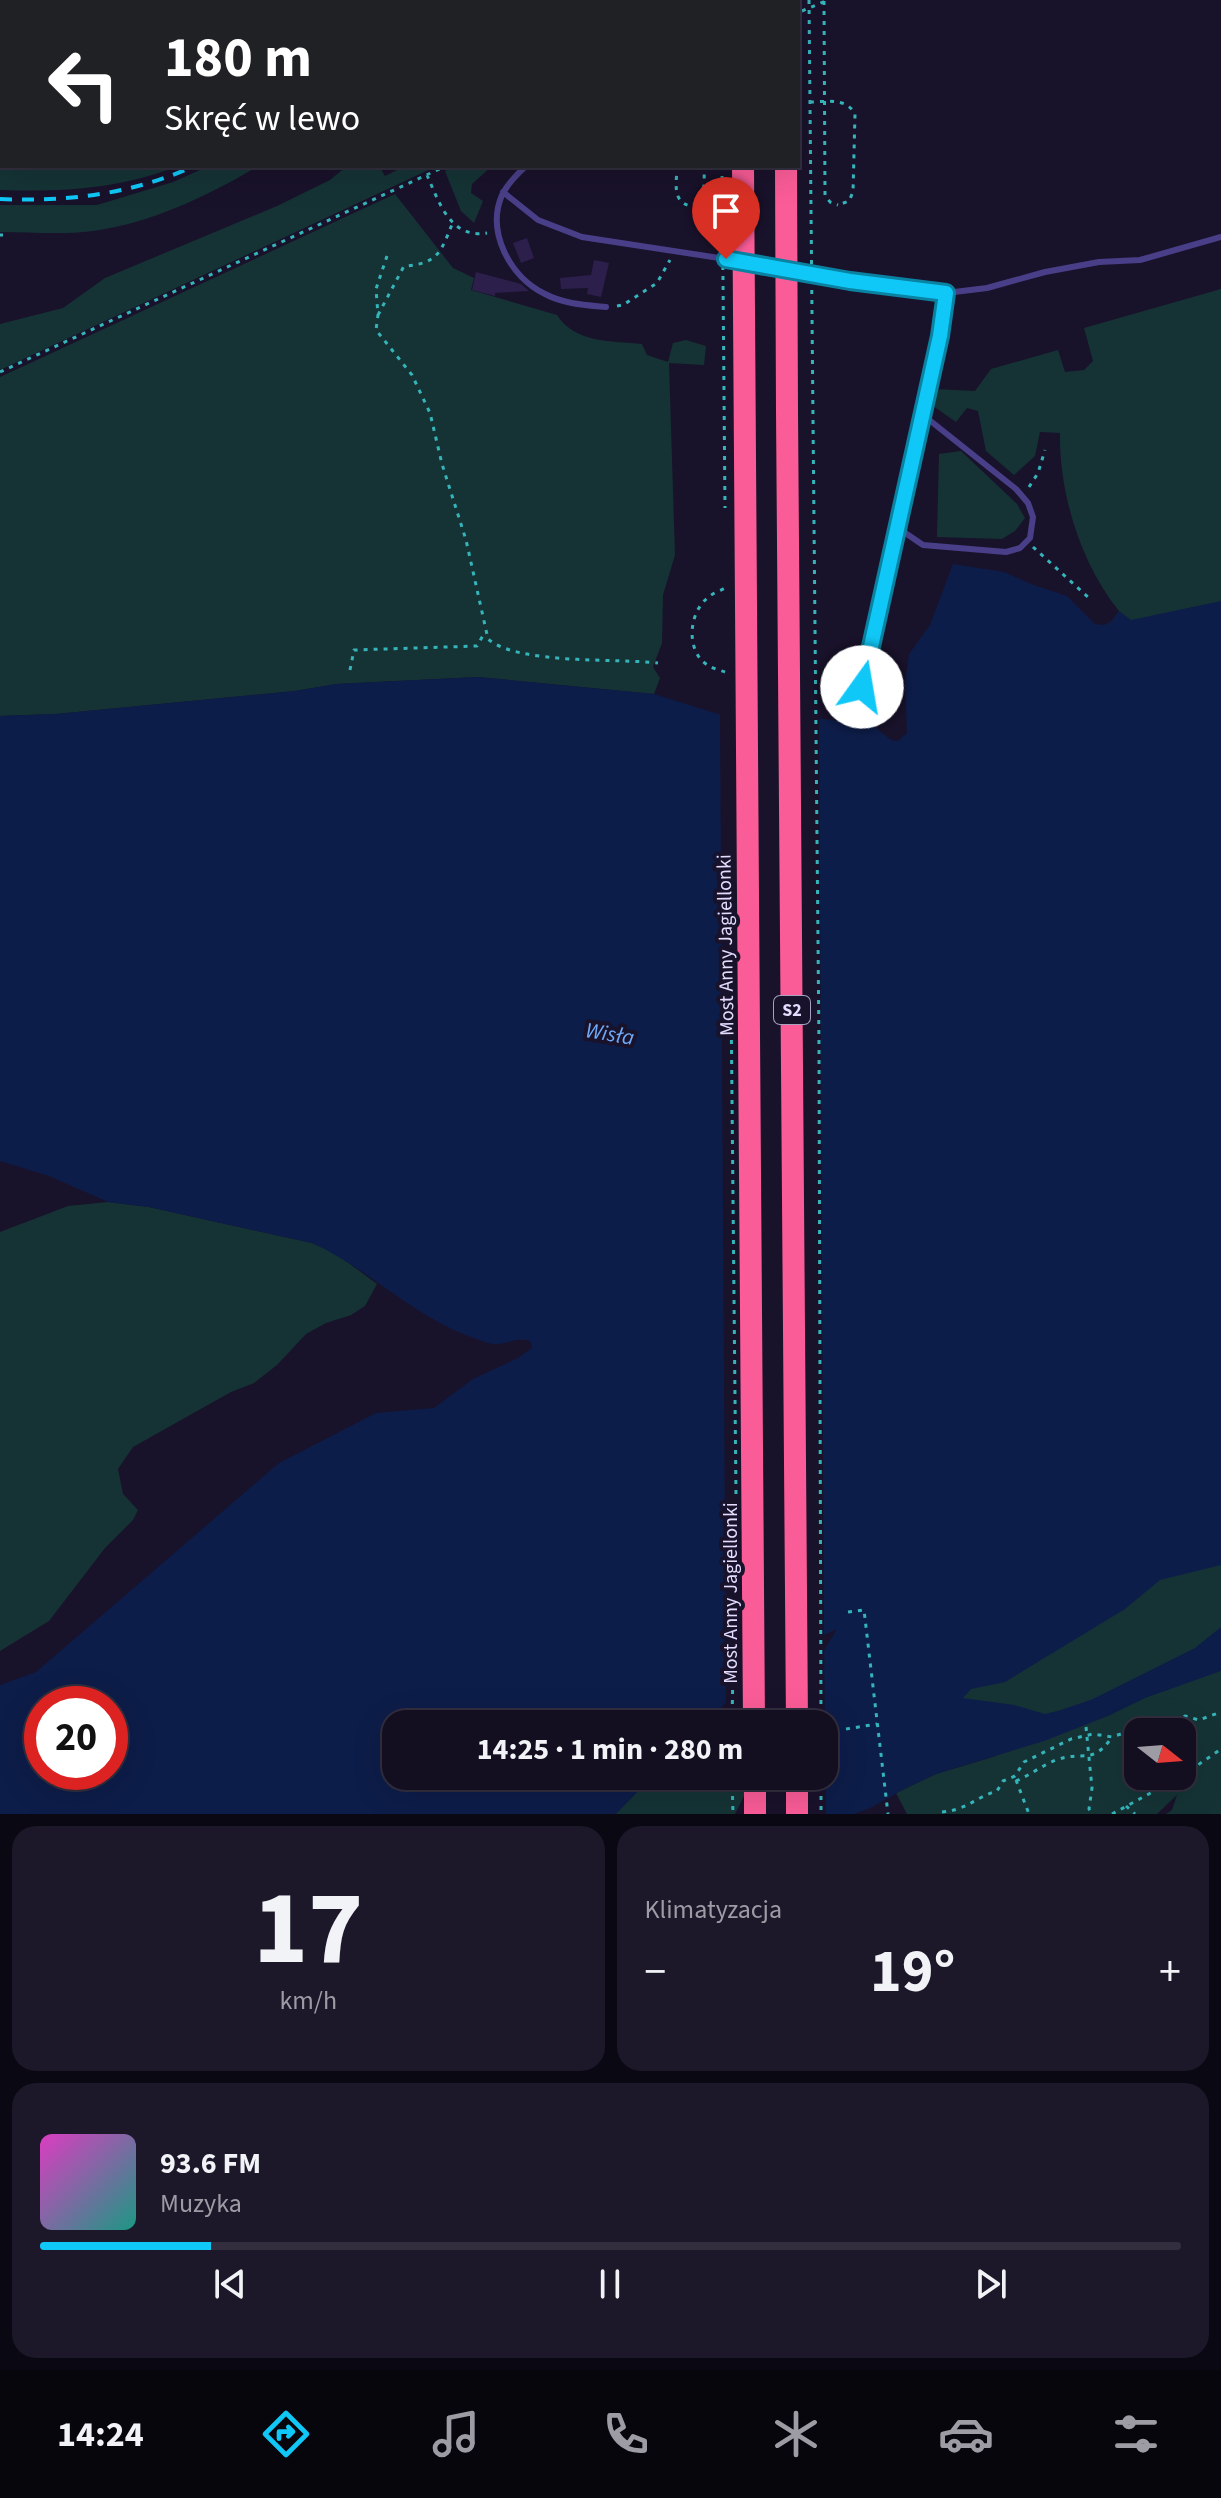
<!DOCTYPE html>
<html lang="pl">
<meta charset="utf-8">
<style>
body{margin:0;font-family:"Source Sans 3",sans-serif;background:#1c1729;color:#f1f3f6;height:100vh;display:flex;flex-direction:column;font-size:30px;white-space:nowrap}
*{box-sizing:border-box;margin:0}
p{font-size:26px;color:#9d9ca5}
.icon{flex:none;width:44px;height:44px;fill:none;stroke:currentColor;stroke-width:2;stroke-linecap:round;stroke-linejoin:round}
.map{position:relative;height:1814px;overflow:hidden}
.drawer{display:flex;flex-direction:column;gap:12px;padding:12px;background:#0a0812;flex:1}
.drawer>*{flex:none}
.guide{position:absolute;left:0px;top:0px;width:800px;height:168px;box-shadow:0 8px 32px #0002,0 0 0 2px #322e3e;background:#202124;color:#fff;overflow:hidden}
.needle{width:52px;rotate:107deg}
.tools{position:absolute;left:1124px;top:1718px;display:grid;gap:16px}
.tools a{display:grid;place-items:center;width:72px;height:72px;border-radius:16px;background:#130e20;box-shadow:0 8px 32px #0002,0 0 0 2px #322e3e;font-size:40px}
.speed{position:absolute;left:24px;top:1686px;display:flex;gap:16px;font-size:40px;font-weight:700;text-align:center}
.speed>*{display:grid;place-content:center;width:104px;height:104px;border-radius:50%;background:#130e20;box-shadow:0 8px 32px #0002,0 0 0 2px #322e3e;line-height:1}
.speed .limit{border:12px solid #d22;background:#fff;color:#111}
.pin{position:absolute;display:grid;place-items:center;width:68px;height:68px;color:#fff;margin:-82px -34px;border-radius:50% 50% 50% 0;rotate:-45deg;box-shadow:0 0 8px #0007}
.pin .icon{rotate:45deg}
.me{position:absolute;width:88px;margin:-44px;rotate:13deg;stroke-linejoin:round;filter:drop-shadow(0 0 6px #0008)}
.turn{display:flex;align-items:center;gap:28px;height:168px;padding:0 32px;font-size:36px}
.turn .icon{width:104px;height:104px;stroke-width:2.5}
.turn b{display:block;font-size:56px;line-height:68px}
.big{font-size:60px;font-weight:700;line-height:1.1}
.drawer .widget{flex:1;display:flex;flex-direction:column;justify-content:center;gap:12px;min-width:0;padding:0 28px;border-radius:24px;background:#1c1729}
.drawer .dial{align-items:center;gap:0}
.dial b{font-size:104px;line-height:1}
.song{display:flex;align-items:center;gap:24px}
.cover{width:96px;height:96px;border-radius:12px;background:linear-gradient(135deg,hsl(310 70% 55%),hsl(170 70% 35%))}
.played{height:8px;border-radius:4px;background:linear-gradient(90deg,#10c8f7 15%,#322e3e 15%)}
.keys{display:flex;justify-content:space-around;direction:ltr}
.heat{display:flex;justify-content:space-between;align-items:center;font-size:44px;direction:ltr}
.drawer .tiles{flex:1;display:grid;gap:12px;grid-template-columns:1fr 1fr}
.widget:last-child{grid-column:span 2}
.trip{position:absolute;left:382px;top:1710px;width:456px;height:80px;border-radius:24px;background:#130e20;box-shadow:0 8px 32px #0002,0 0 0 2px #322e3e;font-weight:700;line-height:80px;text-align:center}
.tabs{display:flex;height:128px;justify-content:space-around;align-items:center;background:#08060d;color:#9d9ca5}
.tabs .icon{width:56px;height:56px}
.tabs .current{color:#10c8f7}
.tabs b{font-size:36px;color:#f1f3f6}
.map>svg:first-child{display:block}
</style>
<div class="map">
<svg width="1221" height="1814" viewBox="0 0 1221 1814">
<rect width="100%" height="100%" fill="#19122b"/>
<!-- green -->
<path fill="#153335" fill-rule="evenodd" d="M 0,0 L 449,0 L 2,2 L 2,166 L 179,166 C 117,189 66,192 0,190 Z
M 209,166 L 258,166 C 208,196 151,223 93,231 C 63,235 30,232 0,232 L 0,205 L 97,205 L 173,182 Z
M 347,166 L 379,166 L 385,176 L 405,166 L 437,166 L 0,370 L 0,324 L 63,308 L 105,278 L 277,206 L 330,180 Z
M 457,166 L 492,166 L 472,184 L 471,193 L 483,201 L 474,223 L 461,211 L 445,171 Z
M 395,194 L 453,268 L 474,278 L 471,290 L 557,315 C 575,343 611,341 642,344 L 647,355 L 668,362 L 673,343 L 686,340 L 706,346 L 704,365 L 669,363 L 675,555 L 663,595 L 662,643 L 653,667 L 660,678 L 654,694 L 478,677 L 337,684 L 295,691 L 56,714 L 0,716 L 0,377 Z
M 1221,289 L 1221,705 L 1105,625 L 1112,621 L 1119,611 C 1081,564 1059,494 1060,433 L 1040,432 L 1035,456 L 1014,475 L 986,451 L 978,411 L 967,408 L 956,422 L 933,406 L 934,389 L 975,391 L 991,369 L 1058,350 L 1065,372 L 1084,370 L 1093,361 L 1084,328 Z
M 961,451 L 1017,504 L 1025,518 L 1015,531 L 1002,539 L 937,537 L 939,454 Z
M 108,1202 L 149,1207 L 312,1243 L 335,1253 L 377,1284 L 365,1306 L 351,1315 L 326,1323 L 306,1334 L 277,1365 L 254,1383 L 231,1392 L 133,1447 L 118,1469 L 123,1494 L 138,1510 L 133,1520 L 105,1548 L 49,1621 L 0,1651 L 0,1232 L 68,1206 Z
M 1221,1565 L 1221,1814 L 1166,1814 L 1172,1810 L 1177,1795 L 1157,1814 L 907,1814 L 896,1793 L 936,1774 L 996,1756 L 933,1721 L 971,1689 L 1159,1569 ZM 1138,1732 L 1182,1732 L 1182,1776 L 1138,1776 Z
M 625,1776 L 758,1776 L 739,1814 L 582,1814 Z"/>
<!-- water -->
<path fill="#0d1d49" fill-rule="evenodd" d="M 953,564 L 1004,572 L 1031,584 L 1067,596 L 1095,624 L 1105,625 L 1112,621 L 1119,611 L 1131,620 L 1221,601 L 1221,1565 L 1160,1580 L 1125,1609 L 1005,1682 L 971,1689 L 963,1698 L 1014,1705 L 1045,1714 L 1061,1710 L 1093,1699 L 1195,1648 L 1221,1627 L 1221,1671 L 1145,1698 L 1108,1716 L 1044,1741 L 936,1774 L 908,1787 L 870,1808 L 854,1814 L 739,1814 L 824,1776 L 824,1724 L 815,1665 L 837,1629 L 824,1635 L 726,1641 L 725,1658 L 751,1677 L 705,1724 L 396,1724 L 396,1776 L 653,1776 L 616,1814 L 0,1814 L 0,1685 L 36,1672 L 279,1463 L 376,1413 L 434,1408 L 473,1379 L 518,1358 L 532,1348 L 530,1341 C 513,1337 508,1345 494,1344 C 489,1344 482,1341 477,1339 C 415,1319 370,1269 312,1243 L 149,1207 L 108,1202 L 49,1176 L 0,1161 L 0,716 L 56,714 L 295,691 L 337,684 L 478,677 L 654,694 L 718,714 L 766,711 L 874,726 L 891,740 L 898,741 L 907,733 L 905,683 L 909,654 L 930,625 ZM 42,1704 L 110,1704 L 110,1772 L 42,1772 Z"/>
<!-- pier -->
<path fill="#19122b" d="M 766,707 L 819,714 L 824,1639 L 729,1645 L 729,1656 L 754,1674 L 754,1680 L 726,1708 L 720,710 Z
M 824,1643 L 826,1814 L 735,1814 L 754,1776 L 824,1776 L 824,1724 L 781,1724 L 811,1663 Z"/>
<!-- building -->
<path fill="#2c1f4b" d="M 527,238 L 534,258 L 521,263 L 513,243 Z
M 594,260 L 609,263 L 601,297 L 587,294 L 588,288 L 561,289 L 560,278 L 591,275 Z
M 476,272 L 521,284 L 529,291 L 495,293 L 495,296 L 472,290 Z"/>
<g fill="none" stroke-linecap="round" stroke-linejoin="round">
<!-- path -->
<path stroke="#35b4ba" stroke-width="3" stroke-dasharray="4 6" stroke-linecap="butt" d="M 720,0 L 720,2
M 824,1 L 825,195 L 830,202 L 838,205
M 802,11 L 828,0
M 677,166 C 677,182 671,202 691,206 C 707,199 704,181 704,166
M 427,175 C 439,202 450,239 487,233
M 0,235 L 3,235
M 387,256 L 376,289 L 378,315 L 376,330 L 412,375 L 430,413 L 442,464 L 466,540 L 488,639 C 518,665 617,658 658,663
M 617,306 L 623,305 L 657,283 L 670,260
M 378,315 L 404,266 C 439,264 441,251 453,222
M 0,372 L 446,166
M 1029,487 L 1038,473 L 1045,450
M 1033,547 L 1089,598
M 350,670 L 354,650 L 477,646 L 485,632
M 725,672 C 719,670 711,668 706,664 C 685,649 689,610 710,596 C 715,592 722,590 727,587
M 848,1612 L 864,1610 L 888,1814
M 1086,1727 L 1092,1788 L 1089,1809 L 1092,1814
M 846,1729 L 877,1724
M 732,1776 L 733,1814
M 821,1776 L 821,1814
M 1182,1776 L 1221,1749
M 1016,1780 L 1029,1814
M 1016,1781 C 1030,1775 1043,1765 1056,1760 C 1084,1750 1092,1766 1112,1737
M 1126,1806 L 1135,1814
M 942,1812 C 967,1810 976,1797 997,1791 L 1003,1781 L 1015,1776 L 1024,1762 L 1071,1739 L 1093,1734 L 1112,1737 L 1156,1722 L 1175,1721 L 1185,1716 L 1199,1720 L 1221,1712
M 1112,1814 L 1182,1776"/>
<!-- service -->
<path stroke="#493f88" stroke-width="6" d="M 683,2 L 684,0
M 526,166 C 516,175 508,183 502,195 C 486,232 510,277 545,294 C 564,304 585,305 606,307
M 503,192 L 538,220 L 582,237 L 739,261
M 750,263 L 782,269
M 793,271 L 946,293 L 987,288 L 1045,272 L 1099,262 L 1140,260 L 1221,237
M 898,528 L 923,545 L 1006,552 L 1020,548 L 1030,538 L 1033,517 L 1028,503 L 1016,489 L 923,415
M 862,687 L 940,336 L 946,293"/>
<!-- motorway -->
<path stroke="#fa5c97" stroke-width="22" d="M 742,0 L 742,2
M 785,0 L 785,2
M 787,411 L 797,1724
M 748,896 L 754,1724
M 755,1776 L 755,1814
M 797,1776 L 797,1814"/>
<!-- rail -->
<path stroke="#10c8f7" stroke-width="4" stroke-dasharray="12 10" stroke-linecap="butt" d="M 469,2 L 476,0
M 0,199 C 67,202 133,194 194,166"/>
<!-- path-bridge -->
<path stroke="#35b4ba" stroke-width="3" stroke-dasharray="4 6" stroke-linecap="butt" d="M 809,0 L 819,1046 L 821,1724
M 810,102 C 826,102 846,97 855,114 L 853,192 L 849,201 L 838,205
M 722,166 L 725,508
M 730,900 L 736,1496 L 732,1724"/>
<!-- motorway-bridge -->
<path stroke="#fa5c97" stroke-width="22" d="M 743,166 L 748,896
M 786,166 L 787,411"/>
</g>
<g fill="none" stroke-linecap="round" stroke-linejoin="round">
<!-- route casing -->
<g stroke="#0a82a1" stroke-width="20">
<path id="route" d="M 726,259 L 850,281 L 946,293 L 940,336 L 862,687"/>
</g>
<!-- route -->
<use href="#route" stroke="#10c8f7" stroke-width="14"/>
</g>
<g text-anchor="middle" stroke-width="8" stroke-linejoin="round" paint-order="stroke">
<!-- shield labels -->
<rect fill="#19122b" stroke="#a7a0bf" stroke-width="2" x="774" y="996" width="36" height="28" rx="6"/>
<g font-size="18" font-weight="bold" fill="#e4ddfe">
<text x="792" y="1016">S2</text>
</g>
<!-- street labels -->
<g font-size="20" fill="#e4ddfe" stroke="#19122b">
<text transform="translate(725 945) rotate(-91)" y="7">Most Anny Jagiellonki</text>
<text transform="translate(730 1593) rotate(-90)" y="7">Most Anny Jagiellonki</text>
</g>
<!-- water labels -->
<g font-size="22" font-style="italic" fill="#6fabfa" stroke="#19122b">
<text transform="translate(610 1033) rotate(9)" y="8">Wisła</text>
</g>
</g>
</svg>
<div class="tools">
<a><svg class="needle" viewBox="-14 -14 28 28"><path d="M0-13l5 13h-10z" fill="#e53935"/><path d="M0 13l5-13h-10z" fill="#9d9ca5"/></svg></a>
</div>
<div class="speed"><div class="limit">20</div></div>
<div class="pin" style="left:726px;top:259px;background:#d93025"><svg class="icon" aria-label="arrive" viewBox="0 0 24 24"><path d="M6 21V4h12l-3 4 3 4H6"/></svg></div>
<svg class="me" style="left:862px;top:687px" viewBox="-20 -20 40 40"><circle r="19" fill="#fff"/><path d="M0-13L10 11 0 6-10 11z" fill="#10c8f7"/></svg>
<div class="trip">14:25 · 1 min · 280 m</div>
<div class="guide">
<div class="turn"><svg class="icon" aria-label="left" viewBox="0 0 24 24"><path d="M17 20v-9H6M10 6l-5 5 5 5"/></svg><div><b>180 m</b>Skręć w lewo</div></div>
</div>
</div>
<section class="drawer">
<div class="tiles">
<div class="widget dial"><b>17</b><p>km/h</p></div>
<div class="widget"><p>Klimatyzacja</p>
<div class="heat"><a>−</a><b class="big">19°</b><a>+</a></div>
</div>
<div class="widget">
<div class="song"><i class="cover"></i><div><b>93.6 FM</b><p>Muzyka</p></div></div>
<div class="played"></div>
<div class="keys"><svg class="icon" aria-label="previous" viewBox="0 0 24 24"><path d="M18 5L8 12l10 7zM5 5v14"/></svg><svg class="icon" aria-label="pause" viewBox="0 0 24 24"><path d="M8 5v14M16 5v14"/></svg><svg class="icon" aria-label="next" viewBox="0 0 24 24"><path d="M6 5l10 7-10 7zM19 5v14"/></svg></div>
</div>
</div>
</section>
<nav class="tabs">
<b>14:24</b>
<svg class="icon current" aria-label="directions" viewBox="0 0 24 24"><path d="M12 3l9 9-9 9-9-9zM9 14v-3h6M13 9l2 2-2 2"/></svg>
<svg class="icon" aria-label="music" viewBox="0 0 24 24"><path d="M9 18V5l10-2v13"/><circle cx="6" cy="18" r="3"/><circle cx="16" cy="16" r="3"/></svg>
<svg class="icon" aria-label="phone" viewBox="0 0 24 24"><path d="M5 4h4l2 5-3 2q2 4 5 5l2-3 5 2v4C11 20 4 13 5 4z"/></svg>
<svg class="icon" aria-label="climate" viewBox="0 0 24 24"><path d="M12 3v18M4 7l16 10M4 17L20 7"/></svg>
<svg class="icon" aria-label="car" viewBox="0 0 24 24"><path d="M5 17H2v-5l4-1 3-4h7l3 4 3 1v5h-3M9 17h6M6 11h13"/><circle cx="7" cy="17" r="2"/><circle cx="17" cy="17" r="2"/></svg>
<svg class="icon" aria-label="filters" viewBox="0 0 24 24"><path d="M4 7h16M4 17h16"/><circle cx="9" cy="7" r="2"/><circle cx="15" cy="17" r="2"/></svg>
</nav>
